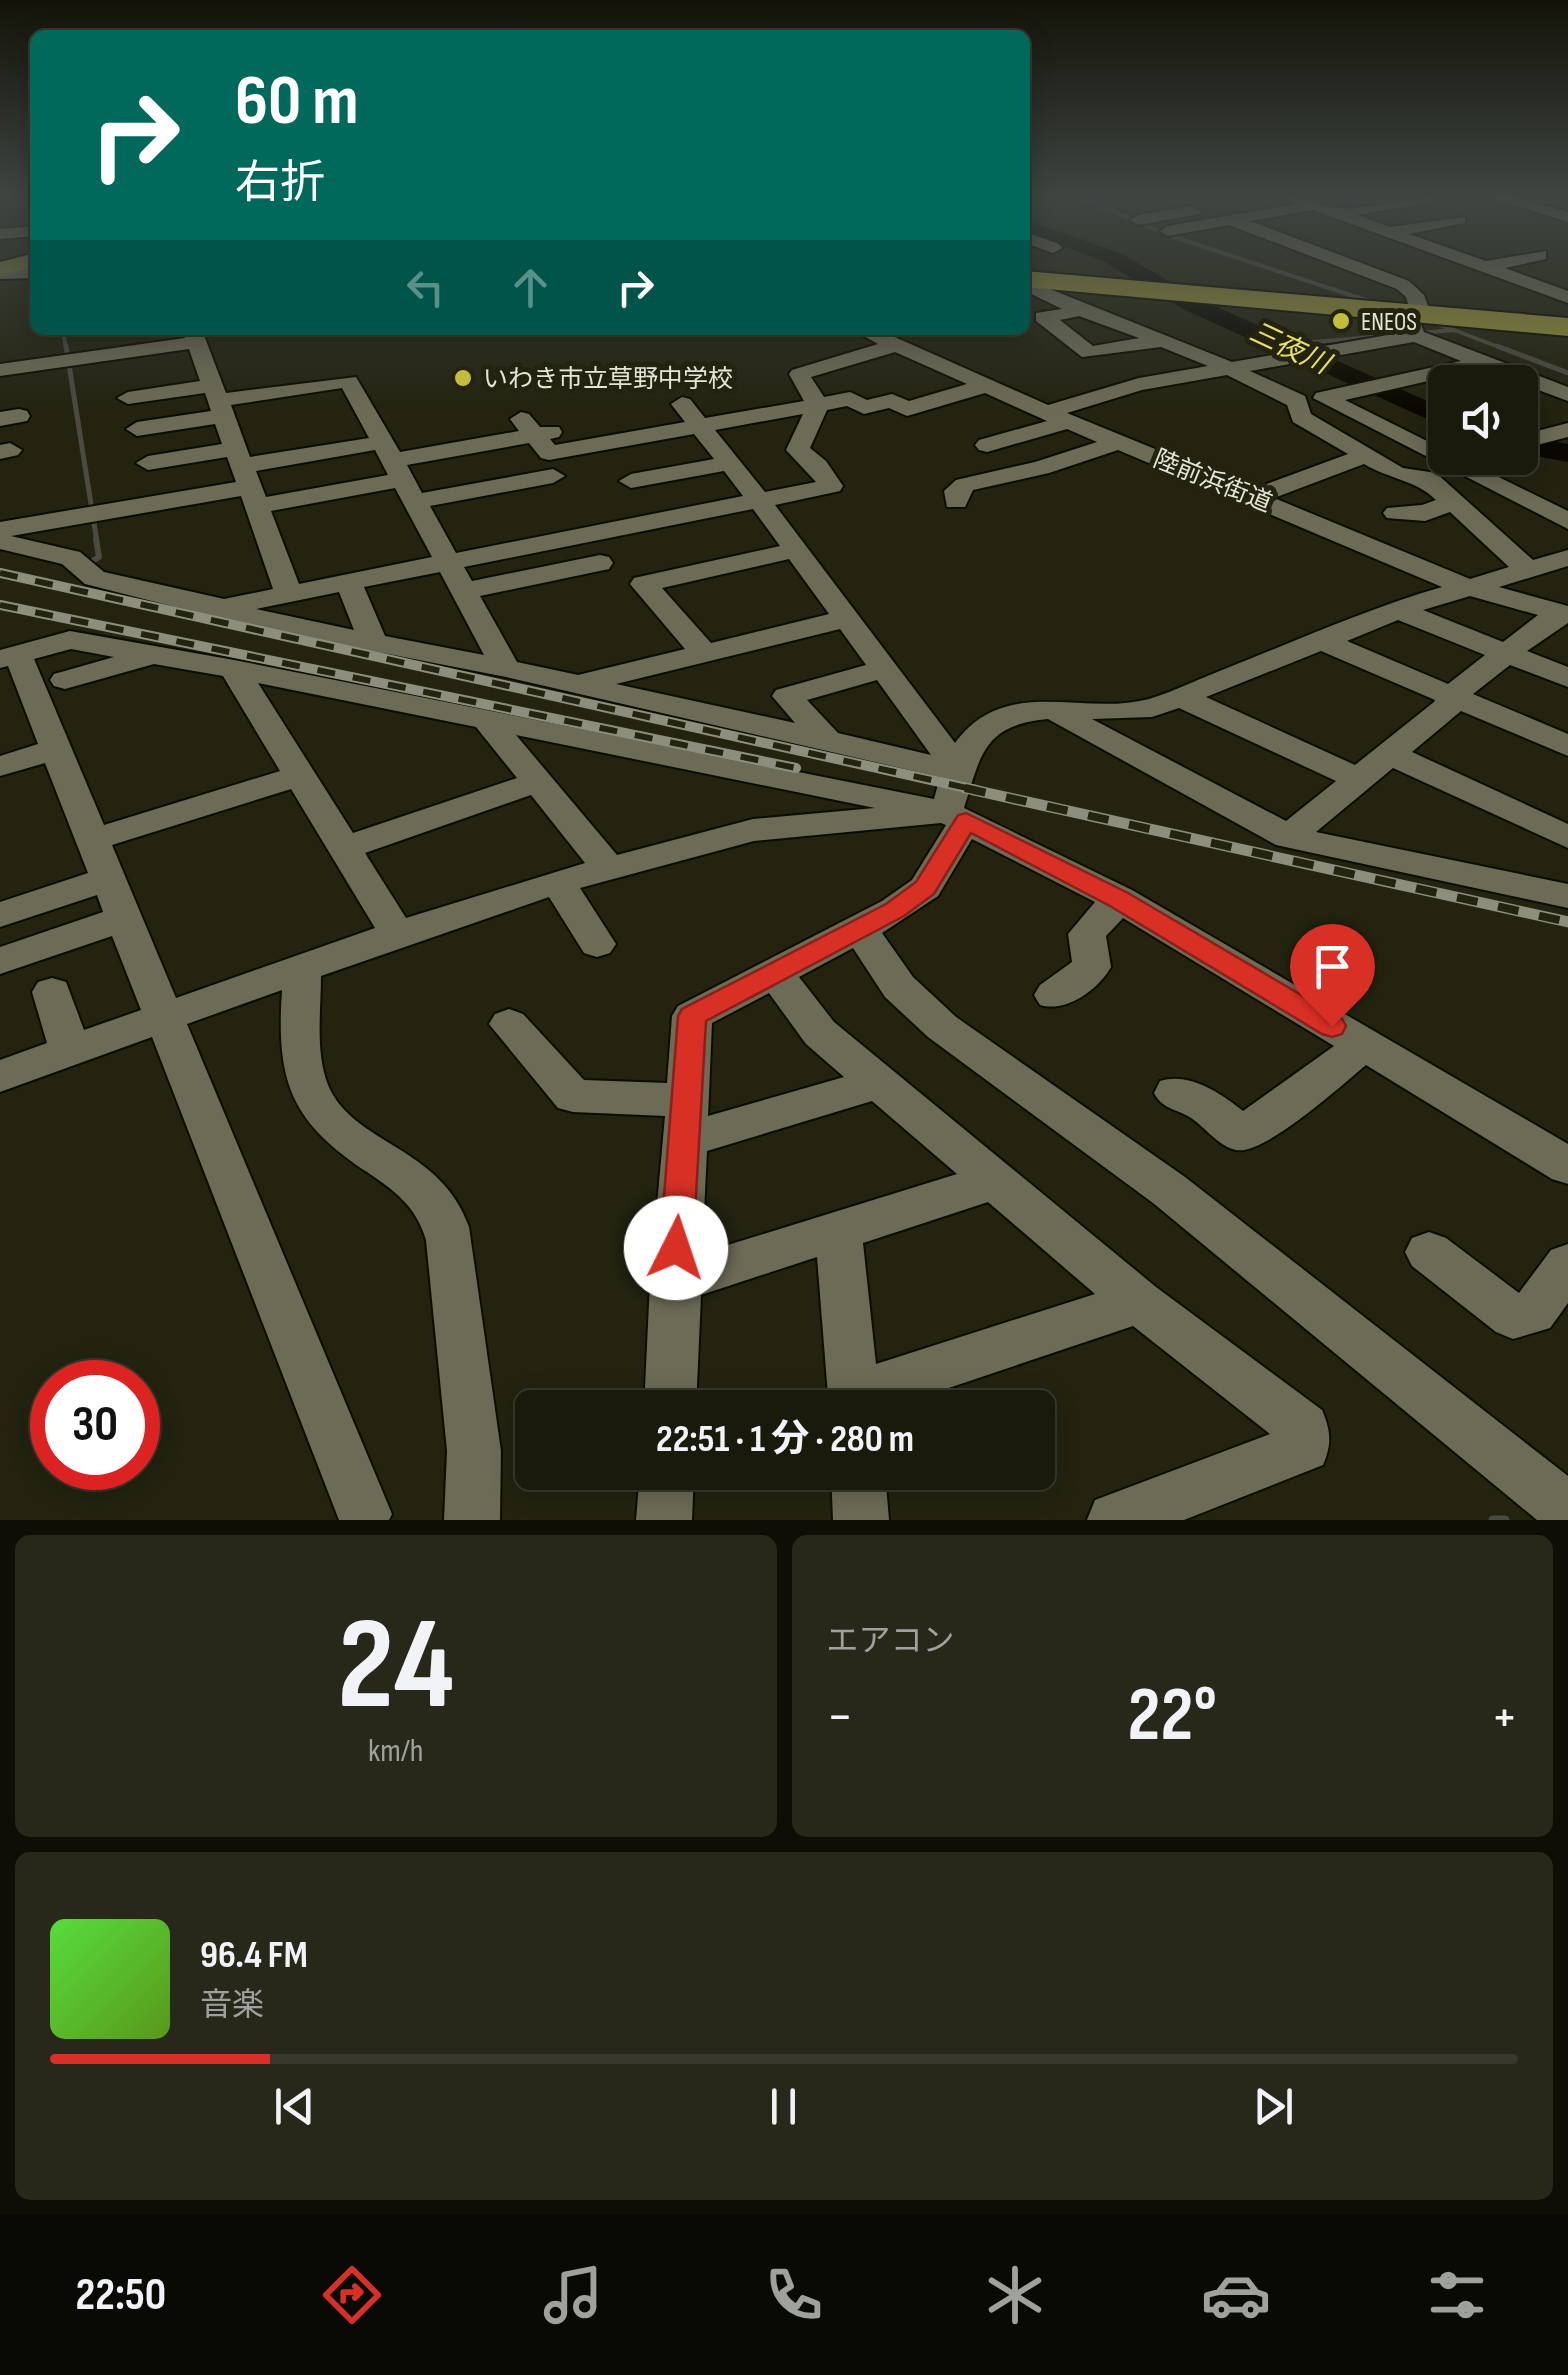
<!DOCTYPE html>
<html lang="ja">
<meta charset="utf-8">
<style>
body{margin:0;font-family:"Sofia Sans Condensed","Noto Sans JP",sans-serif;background:#27271a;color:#f1f3f6;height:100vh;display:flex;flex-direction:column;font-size:38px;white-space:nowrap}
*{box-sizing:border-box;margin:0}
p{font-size:32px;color:#9fa19d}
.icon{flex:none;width:55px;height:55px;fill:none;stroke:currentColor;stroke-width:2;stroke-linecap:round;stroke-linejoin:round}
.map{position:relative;height:1520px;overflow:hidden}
.details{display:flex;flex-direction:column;gap:15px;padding:15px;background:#0e0e07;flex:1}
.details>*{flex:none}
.guide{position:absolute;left:30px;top:30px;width:1000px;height:305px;border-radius:15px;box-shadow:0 5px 25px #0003,0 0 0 2px #38382d;background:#00695c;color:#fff;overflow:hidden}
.buttons{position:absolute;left:1428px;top:365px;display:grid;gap:20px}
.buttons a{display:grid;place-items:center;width:110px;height:110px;border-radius:15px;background:#1a1a0c;box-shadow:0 5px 25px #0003,0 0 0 2px #38382d;font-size:50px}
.speed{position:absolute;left:30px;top:1360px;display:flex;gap:20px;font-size:50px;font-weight:700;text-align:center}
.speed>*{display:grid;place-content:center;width:130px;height:130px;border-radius:50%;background:#1a1a0c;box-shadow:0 5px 25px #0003,0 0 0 2px #38382d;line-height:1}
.speed .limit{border:15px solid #d22;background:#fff;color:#111}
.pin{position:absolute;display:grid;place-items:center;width:85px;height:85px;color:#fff;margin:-102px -42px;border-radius:50% 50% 50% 0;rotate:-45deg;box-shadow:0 0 10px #0007}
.pin .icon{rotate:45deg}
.me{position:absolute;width:110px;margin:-55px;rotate:4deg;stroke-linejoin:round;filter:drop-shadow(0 0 8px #0008)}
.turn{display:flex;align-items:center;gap:35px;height:210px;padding:0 40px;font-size:45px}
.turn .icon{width:130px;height:130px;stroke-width:2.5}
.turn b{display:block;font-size:70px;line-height:85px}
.lanes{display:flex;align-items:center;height:95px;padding:0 40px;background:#0003;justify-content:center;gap:50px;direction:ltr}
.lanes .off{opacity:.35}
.big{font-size:75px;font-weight:700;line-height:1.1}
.details .widget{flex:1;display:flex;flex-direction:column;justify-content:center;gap:15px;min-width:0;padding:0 35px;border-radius:15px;background:#27271a}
.details .dial{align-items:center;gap:0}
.dial b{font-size:130px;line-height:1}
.song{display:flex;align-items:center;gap:30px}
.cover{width:120px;height:120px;border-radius:15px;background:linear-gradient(135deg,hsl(110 70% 55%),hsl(90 70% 35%))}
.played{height:10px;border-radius:5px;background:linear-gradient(90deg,#d93025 15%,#38382d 15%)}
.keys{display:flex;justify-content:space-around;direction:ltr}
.heat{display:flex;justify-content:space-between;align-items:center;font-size:55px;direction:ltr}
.details .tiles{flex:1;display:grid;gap:15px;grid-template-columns:1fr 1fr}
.widget:last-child{grid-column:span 2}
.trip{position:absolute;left:515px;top:1390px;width:540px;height:100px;border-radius:15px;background:#1a1a0c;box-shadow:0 5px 25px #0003,0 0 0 2px #38382d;font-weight:700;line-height:100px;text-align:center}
.tabs{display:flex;height:160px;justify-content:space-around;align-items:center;background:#0a0a05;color:#9fa19d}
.tabs .icon{width:70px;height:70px}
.tabs .selected{color:#d93025}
.tabs b{font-size:45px;color:#f1f3f6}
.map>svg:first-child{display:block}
</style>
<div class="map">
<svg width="1568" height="1520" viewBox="0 0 1568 1520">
<rect width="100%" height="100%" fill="#232310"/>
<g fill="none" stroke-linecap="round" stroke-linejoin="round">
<!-- stream-far3 -->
<path stroke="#4b4a41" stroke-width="4" d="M 1080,198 L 1174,237 L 1375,303
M 1435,323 L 1454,330
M 63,330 L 66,349
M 1272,339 L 1314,342 L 1454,330 L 1504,349"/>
<!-- stream-far2 -->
<path stroke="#4b4a41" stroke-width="5" d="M 66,346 L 97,542
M 1497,346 L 1568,373"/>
<!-- stream-far1 -->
<path stroke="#4b4a41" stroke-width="6" d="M 89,563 L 99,557 L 96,539"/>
<!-- stream -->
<path stroke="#4b4a41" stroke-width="9" d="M 1493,1520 L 1505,1520"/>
<!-- river -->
<path fill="#0a0800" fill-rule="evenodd" d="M 1025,220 L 1120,253 L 1201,300 L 1445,409 L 1445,427 L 1185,310 L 1105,262 L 1025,232 Z
M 1520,435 L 1568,444 L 1568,462 L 1520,453 Z"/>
<!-- minor casing -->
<g stroke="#0d0c00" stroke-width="4">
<path id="minor" d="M 1287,198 C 1309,197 1322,208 1341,208 C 1367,210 1404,198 1436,198 L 1428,203 L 1357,215 L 1390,227 L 1465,217 L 1465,223 L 1409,234 L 1486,261 L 1546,251 L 1546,259 L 1505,268 L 1568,291 L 1568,303 L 1313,210 L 1250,221 L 1409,281 L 1424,295 L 1431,314 L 1419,319 L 1424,332 L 1568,387 L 1568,401 L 1481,369 L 1345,400 L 1445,450 L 1445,458 L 1460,458 L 1568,511 L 1568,529 L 1313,398 L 1316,393 L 1461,361 L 1414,342 L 1250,371 L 1305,396 L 1311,414 L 1403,468 L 1436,473 L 1533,560 L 1568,550 L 1568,566 L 1499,587 L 1568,606 L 1568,623 L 1527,651 L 1568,667 L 1568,687 L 1510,665 L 1473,694 L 1568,734 L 1568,756 L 1461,711 L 1412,752 L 1568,824 L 1568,848 L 1393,768 L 1316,832 L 1568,884 L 1568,908 L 1276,845 L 1048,719 C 983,725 981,755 964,808 L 1132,890 L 1568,1144 L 1568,1184 L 1552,1179 L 1366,1065 C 1343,1084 1264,1156 1236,1150 C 1218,1146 1206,1128 1191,1118 C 1176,1108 1163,1110 1154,1093 L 1160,1081 C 1190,1072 1220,1093 1243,1111 L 1334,1046 L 1123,918 L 1106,936 L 1111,967 C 1098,990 1066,1013 1040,1005 L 1034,995 L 1040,985 L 1072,962 L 1068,934 L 1095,902 L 972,839 L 938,896 L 882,933 L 913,977 L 956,1017 L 1185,1177 L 1568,1476 L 1568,1520 L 1537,1520 L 1153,1203 L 928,1037 L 885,997 L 853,948 L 799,977 L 834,1022 L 1156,1287 L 1322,1410 C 1331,1431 1332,1444 1323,1465 L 1184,1520 L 1087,1520 L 1095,1500 L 1270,1434 L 1133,1326 L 889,1408 L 829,1408 L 817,1257 L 701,1295 L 696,1408 L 644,1408 L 650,1283 L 665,1116 L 573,1112 L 558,1108 L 489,1024 L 495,1014 L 509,1009 L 523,1014 L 584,1080 L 667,1083 L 672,1016 L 678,1006 L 882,901 L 912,880 L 946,825 L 941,823 L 754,841 L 580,888 L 616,944 L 610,953 L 597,957 L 584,953 L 549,897 L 321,976 C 321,1011 315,1051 328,1085 C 353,1145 440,1145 469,1227 L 501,1451 L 500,1520 L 444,1520 L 447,1451 L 426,1240 C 416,1206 395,1191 367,1172 C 290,1121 276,1081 282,990 L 187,1024 L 392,1514 L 389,1520 L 339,1520 L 152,1037 L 0,1092 L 0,1060 L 47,1043 L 32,992 L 38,982 L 52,978 L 66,982 L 84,1030 L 141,1010 L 112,936 L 0,974 L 0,947 L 103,912 L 97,895 L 0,927 L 0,902 L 88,873 L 45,763 L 0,776 L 0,756 L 38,744 L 8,666 L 0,668 L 0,650 L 70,631 L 234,660 L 934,799 L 940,777 L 506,677 L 266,630 L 85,584 L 62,564 L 0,549 L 0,522 L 236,482 L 227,457 L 148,470 L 136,463 L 148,456 L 222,444 L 215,424 L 137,436 L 126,429 L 137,422 L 211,411 L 205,393 L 128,404 L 117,398 L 128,392 L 200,381 L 189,349 L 0,376 L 0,364 L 185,338 L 182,330 L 202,330 L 226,393 L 356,377 L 400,452 L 519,431 L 510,419 L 521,412 L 529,414 L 540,427 L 559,427 L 562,432 L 559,437 L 550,439 L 555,445 L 685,422 L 671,404 L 682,397 L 690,399 L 705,418 L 804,401 L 789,374 L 792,370 L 878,344 L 853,330 L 879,330 L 1048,405 L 1139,378 L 1208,366 L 1161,347 L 1082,357 L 1036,321 L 1036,313 L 1062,309 L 1025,291 L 1025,279 L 1232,362 L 1405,332 L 1398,316 L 1410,311 L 1406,297 L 1397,289 L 1229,225 L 1168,236 L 1160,231 L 1168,226 L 1296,204 ZM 1079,316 L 1139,338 L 1093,346 L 1060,320 ZM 895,352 L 967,384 L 909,401 L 892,394 L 867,400 L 850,392 L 824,397 L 811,377 ZM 1227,375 L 1287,405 L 1293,422 L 1348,454 L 1253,489 L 1067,413 L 1142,390 ZM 342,388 L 369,438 L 250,457 L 231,405 ZM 985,393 L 1047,421 L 979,440 L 975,445 L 979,450 L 987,452 L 1067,429 L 1097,442 L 1035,462 L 956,480 L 944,491 L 947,507 L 965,507 L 973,490 L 1049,473 L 1118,450 L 1442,587 C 1369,608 1298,640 1227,668 C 1201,678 1175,691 1149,699 C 1082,717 1005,674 955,743 L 775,505 L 840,491 L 843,486 L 826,461 L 810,448 L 827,410 L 847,406 L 864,414 L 889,408 L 907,416 ZM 803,414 L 786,450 L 816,482 L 765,492 L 715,430 ZM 694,434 L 714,459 L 631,474 L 619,481 L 631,488 L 724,471 L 743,496 L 456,553 L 430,506 L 553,483 L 565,476 L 553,469 L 422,493 L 407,465 L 529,443 L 541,458 L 549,460 ZM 375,450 L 388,475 L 266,497 L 256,471 ZM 1364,464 C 1389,479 1416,480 1436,500 L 1422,505 L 1387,508 L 1383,513 L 1387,518 L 1425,521 L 1450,512 L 1509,567 L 1470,579 L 1274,498 ZM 395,488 L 432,557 L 299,584 L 271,511 ZM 241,496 L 273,589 L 224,599 L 104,572 L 80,552 L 11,536 ZM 753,509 L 780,546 L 634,578 L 630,584 L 685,649 L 578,675 L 517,662 L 480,596 L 609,569 L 613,563 L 609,557 L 600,555 L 472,581 L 464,567 ZM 789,559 L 829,614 L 711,643 L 662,588 ZM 440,572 L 484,655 L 385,636 L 364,587 ZM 339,592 L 354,630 L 256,609 ZM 1470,596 L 1538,615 L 1503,642 L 1423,610 ZM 1398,620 L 1485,655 L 1448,684 L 1347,641 ZM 840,629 L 866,665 L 776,690 L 772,696 L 795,723 L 616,684 ZM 71,649 L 114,657 L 54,674 L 50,680 L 54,686 L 65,689 L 154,664 L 223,676 L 280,771 L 104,825 L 34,659 ZM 1321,651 L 1435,700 L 1434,702 L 1355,765 L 1206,697 ZM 877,680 L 931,755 L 838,733 L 807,700 ZM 258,683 L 476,727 L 517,778 L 353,833 ZM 1179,708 L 1336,781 L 1286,821 L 1092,719 L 1152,717 ZM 516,735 L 875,808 L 753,819 L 617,855 ZM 291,789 L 375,928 L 176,998 L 112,845 ZM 531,795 L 585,863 L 406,918 L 365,853 ZM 769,993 L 806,1044 L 844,1077 L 708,1116 L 712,1023 ZM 872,1101 L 957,1174 L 702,1253 L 707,1151 ZM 988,1202 L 1095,1294 L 876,1364 L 863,1243 Z
M 1492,198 L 1516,198 L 1568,212 L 1568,222 Z
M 1193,206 L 1201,211 L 1199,214 L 1138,225 L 1130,220 L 1138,215 Z
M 35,226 L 35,236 L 0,239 L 0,229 Z
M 1025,232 L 1059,244 L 1062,248 L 1053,253 L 1025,243 Z
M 35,268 L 35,278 L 0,279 L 0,269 Z
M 19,409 L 27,411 L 30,416 L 27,421 L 0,426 L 0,412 Z
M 1568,423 L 1568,437 L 1533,446 L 1520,444 L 1520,430 L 1533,432 Z
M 10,443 L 22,450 L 18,455 L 0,459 L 0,445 Z
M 1429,1232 L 1446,1238 L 1519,1293 L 1551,1250 L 1568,1244 L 1568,1303 L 1550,1328 L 1513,1339 L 1496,1332 L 1412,1266 L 1405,1252 L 1412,1238 Z
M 640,1472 L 694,1472 L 692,1520 L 636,1520 Z
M 831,1472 L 885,1472 L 889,1520 L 833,1520 Z"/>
</g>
<!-- major casing -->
<g stroke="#0d0c00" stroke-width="4">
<path id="major" d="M 35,253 L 35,267 L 0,276 L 0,262 Z"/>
</g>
<!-- highway casing -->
<g stroke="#0d0c00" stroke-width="4">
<path id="highway" d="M 1025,271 L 1568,318 L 1568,336 L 1025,287 Z"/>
</g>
<!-- minor -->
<use href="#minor" fill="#6c6b56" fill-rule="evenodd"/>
<!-- major -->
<use href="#major" fill="#827f45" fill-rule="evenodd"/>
<!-- highway -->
<use href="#highway" fill="#908c3a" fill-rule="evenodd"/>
<!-- rail-far1 casing -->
<g stroke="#8e8e7f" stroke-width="10">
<path id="rail-far1" d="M 0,573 L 976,790
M 0,605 L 796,768"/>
</g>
<!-- rail casing -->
<g stroke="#8e8e7f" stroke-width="11">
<path id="rail" d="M 965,788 L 1568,922"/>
</g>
<!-- rail-far1 -->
<use href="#rail-far1" stroke="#232310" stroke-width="6" stroke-dasharray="18" stroke-linecap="butt"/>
<!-- rail -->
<use href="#rail" stroke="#232310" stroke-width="8" stroke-dasharray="21" stroke-linecap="butt"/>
</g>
<!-- sky -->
<linearGradient id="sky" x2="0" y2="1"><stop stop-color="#131309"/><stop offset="0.48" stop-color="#3f4542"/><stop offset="1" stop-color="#3f4542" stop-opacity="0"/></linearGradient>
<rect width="1568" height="410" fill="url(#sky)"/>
<!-- route -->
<path fill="#d93025" stroke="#8d1f18" stroke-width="2.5" d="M 966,813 L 1128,893 L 1342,1019 L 1346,1026 L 1342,1034 L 1332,1037 L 1322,1034 L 1110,906 L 971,833 L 934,894 L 904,916 L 706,1021 L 693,1248 L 688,1257 L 676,1262 L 665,1257 L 660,1248 L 678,1016 L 682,1009 L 886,904 L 916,882 L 958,815 Z"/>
<!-- markers -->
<g fill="#c3bd3e" stroke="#232310" stroke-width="4">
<circle cx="1341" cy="321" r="10"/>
<circle cx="463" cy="378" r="10"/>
</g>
<g text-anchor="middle" stroke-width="10" stroke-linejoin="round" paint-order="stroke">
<!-- far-poi labels -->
<g font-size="25" fill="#e4e4d8" stroke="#232310" text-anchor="start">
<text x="1361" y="330">ENEOS</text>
<text x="483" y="387">いわき市立草野中学校</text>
</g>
<!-- far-street labels -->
<g font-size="25" fill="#e4e4d8" stroke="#232310">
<text transform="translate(1213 480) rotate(22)" y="9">陸前浜街道</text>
</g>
<!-- far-water labels -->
<g font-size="28" font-style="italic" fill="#e6e064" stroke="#232310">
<text transform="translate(1290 347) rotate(25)" y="10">三夜川</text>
</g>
</g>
</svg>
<div class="buttons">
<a><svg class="icon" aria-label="sound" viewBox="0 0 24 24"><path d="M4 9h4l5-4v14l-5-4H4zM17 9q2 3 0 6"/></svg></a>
</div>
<div class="speed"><div class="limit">30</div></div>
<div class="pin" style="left:1332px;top:1026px;background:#d93025"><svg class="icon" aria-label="arrive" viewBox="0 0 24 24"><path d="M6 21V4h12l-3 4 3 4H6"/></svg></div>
<svg class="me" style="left:676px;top:1248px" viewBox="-20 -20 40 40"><circle r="19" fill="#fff"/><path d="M0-13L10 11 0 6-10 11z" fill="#d93025"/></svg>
<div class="trip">22:51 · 1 分 · 280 m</div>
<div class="guide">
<div class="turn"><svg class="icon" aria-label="right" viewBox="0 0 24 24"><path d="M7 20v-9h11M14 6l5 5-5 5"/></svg><div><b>60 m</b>右折</div></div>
<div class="lanes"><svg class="icon off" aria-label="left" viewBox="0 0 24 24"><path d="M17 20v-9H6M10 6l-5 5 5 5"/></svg><svg class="icon off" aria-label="ahead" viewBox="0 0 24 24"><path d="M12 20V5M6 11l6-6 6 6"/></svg><svg class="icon" aria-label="right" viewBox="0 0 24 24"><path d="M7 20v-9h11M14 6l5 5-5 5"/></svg></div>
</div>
</div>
<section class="details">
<div class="tiles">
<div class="widget dial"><b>24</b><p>km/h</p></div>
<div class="widget"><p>エアコン</p>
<div class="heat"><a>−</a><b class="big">22°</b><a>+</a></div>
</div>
<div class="widget">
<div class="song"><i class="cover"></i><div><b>96.4 FM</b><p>音楽</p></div></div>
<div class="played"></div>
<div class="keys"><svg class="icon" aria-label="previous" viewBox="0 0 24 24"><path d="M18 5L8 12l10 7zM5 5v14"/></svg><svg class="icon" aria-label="pause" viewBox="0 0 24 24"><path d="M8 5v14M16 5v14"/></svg><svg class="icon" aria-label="next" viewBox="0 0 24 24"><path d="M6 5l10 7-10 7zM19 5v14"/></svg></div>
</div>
</div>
</section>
<nav class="tabs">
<b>22:50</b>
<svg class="icon selected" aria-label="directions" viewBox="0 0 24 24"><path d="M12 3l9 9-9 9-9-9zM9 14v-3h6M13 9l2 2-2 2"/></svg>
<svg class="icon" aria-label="music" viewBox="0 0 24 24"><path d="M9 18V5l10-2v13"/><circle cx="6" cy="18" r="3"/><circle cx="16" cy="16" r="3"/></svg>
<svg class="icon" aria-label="phone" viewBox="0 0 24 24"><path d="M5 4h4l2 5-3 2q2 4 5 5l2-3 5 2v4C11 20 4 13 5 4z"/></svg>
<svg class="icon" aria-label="climate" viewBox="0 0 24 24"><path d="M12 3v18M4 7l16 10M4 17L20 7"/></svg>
<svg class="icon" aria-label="car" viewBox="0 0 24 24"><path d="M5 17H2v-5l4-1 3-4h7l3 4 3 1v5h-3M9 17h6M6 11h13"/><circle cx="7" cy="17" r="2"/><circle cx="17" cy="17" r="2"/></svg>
<svg class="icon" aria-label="filters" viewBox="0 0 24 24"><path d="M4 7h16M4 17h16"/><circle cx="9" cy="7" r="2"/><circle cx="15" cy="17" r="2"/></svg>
</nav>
